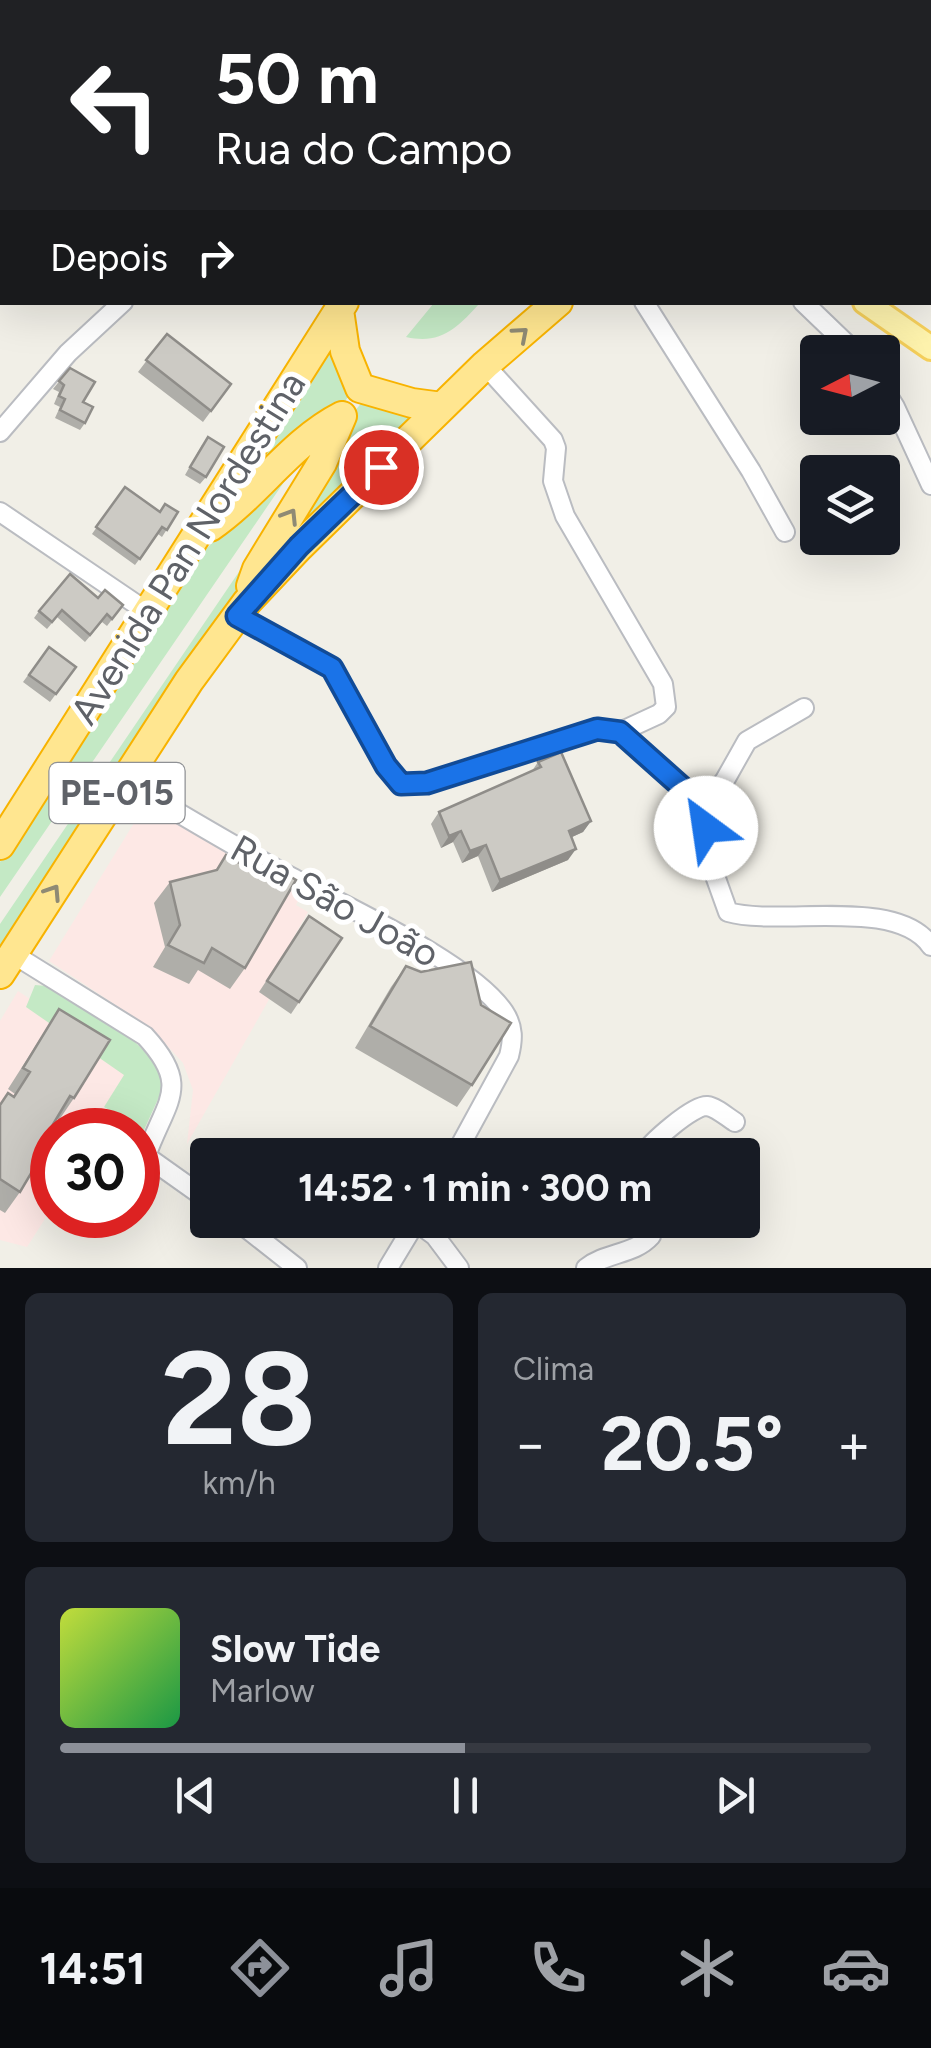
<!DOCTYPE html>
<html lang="pt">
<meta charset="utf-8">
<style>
body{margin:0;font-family:Figtree,sans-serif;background:#242831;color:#f1f3f6;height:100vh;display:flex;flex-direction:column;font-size:38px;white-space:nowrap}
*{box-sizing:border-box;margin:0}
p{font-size:32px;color:#9ea1a6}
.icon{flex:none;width:55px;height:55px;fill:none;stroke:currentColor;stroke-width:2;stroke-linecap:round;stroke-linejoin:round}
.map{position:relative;height:1268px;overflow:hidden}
.details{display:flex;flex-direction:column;gap:25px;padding:25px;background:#0d0f14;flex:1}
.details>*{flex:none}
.top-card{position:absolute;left:0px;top:0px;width:932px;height:305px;box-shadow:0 10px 40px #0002;background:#202124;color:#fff;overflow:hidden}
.needle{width:65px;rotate:264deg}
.buttons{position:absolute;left:800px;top:335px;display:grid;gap:20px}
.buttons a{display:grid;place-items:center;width:100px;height:100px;border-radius:10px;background:#171b24;box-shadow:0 10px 40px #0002;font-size:50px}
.speed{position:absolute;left:30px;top:1108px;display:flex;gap:20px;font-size:50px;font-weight:700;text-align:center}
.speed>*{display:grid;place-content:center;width:130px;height:130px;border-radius:50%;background:#171b24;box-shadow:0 10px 40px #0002;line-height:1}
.speed .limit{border:15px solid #d22;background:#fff;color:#111}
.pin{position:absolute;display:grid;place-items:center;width:85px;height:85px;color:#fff;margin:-42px;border:5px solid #fff;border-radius:50%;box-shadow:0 2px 10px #0007}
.me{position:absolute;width:110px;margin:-55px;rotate:329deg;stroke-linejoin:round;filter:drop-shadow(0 0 8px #0008)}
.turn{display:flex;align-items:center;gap:35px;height:210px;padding:0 50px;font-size:45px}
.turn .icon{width:130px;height:130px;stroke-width:2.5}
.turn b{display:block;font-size:70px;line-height:85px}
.then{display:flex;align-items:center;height:95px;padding:0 50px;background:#0003;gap:20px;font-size:38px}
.big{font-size:75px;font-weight:700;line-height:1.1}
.details .tile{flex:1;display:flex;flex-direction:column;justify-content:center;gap:15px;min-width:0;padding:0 35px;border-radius:15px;background:#242831}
.details .dial{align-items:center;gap:0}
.dial b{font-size:130px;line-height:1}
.song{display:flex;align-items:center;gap:30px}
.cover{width:120px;height:120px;border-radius:15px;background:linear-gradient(135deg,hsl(70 70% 55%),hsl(140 70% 35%))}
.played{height:10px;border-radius:5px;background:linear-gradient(90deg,#8c9099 50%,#363941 50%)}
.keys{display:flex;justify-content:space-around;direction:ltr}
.heat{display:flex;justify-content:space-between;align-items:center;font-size:55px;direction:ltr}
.details .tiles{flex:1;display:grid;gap:25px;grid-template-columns:1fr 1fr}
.tile:last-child{grid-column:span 2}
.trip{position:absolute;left:190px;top:1138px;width:570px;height:100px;border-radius:10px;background:#171b24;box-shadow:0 10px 40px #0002;font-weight:700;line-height:100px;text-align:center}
.tabs{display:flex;height:160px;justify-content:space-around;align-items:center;background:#090b0e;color:#9ea1a6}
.tabs .icon{width:70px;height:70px}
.tabs .active{color:#8c9099}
.tabs b{font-size:45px;color:#f1f3f6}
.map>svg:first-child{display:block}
</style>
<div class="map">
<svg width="931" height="1268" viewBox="0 0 931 1268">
<rect width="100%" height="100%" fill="#f1efe7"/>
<!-- medical -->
<path fill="#fde8e5" d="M 147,802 L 302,894 L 296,905 L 308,912 L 263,991 L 271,996 L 187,1144 L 193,1090 L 183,1063 L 152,1029 L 49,961 Z
M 18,991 L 141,1073 L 104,1130 L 52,1130 L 52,1208 L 27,1247 L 0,1240 L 0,1021 Z"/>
<!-- green -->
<path fill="#c4e9c5" d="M 434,303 L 434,302 L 480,303 C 457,328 441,345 406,337 Z
M 335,325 L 352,390 L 338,413 L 220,514 Z
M 365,399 L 434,414 L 274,561 L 352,414 Z
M 308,447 L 0,897 L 0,862 L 203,552 Z
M 266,532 L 240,601 L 0,962 L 0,924 Z
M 35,985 L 47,986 C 90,1012 146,1035 165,1084 L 138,1143 L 138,1130 L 123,1130 L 128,1121 L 104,1107 L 124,1075 L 26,1007 Z"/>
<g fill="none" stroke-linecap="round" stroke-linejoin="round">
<!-- minor casing -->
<g stroke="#babcc1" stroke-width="22">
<path id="minor" d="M 419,0 L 423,2
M 11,2 L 13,0
M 181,2 L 183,0
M 342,2 L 344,0
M 0,16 L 2,13
M 0,250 L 2,247
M 644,302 L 751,471 L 785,532
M 803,302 L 855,352
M 485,365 L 553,440 L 556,448 L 553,481 L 565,516 L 663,684 L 666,707 L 659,714 L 620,732
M 882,386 L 895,407 L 931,485
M 0,432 L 68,353 L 123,302
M 0,512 L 149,613
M 237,616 L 332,668 L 386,766 L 401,783 L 427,783 L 597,729 L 620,732 L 703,806 L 714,873 L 728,912 C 781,927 896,896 931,946
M 125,781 C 180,814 235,847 291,877 C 346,907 471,963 504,1012 C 514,1027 513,1040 509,1056 L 455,1155
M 703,806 L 725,780 L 747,741 L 804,708
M 13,954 L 145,1036 C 192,1087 166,1100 146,1156 L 208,1200
M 643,1155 C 650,1143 693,1105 707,1106 C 716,1107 727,1117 735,1122
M 138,1182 L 146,1156
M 236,1220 L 297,1268
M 416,1222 L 435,1236 L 459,1268
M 388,1268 L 417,1220
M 586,1268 C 606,1252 634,1255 651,1236 L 649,1220"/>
</g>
<!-- major casing -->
<g stroke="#f6d05b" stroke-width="28">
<path id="major" d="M 865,302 L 931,348"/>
</g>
<!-- highway casing -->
<g stroke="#f8b300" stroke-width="32">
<path id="highway" d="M 553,2 L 556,0
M 930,74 L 931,74
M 339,310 L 345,351 L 360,388 L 412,403 L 442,407
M 210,527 C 258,494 291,442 342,416
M 251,586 L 257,569 L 322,463 L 342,416
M 0,845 L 344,302
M 0,974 L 189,681 L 247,602 L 299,547 L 485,365 L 558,302"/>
</g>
<!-- minor -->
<use href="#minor" stroke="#fff" stroke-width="18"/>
<!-- major -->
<use href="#major" stroke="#fff4ae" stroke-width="22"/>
<!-- highway -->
<use href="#highway" stroke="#ffe690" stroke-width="28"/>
</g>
<!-- wall -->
<path fill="#afaea9" d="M 470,0 L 490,0 L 488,2 L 472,2 Z
M 167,334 L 231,384 L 203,422 L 138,372 Z
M 70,368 L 83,402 L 85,423 L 80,430 L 55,418 L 60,407 L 54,404 L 59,392 L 53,389 Z
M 202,445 L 206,477 L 200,484 L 185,475 Z
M 125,487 L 160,512 L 178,512 L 162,537 L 158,534 L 135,565 L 92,534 Z
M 98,598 L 123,605 L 107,626 L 102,622 L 85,642 L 57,617 L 47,629 L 34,618 L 39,611 Z
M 49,647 L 76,667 L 50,702 L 23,682 Z
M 538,762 L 591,821 L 583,832 L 572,837 L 568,860 L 492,892 L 478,856 L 462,863 L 453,842 L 441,848 L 431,824 L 439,812 L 532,771 Z
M 226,855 L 245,968 L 230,989 L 198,970 L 189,984 L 153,967 L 165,947 L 154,903 L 170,882 L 215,871 Z
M 309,916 L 342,938 L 291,1014 L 259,992 Z
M 406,966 L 472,1085 L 457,1107 L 355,1048 L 391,987 Z
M 59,1009 L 74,1098 L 59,1120 L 56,1118 L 20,1192 L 5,1213 L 0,1210 L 0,1104 L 8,1093 L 13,1096 L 15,1094 L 8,1089 Z"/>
<!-- shaded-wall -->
<path fill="#8f8d89" d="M 788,0 L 805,0 L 801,2 L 783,2 Z
M 591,821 L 583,832 L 561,842 L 569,831 Z
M 461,831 L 453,842 L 441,848 L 449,836 Z
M 486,845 L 478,856 L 462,863 L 470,851 Z
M 576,849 L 568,860 L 492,892 L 500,880 Z"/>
<!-- building -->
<path fill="#cccac4" stroke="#8f8d89" stroke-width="2.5" d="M 672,0 L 788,0 L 783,2 L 667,2 Z
M 884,0 L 931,0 L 931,29 L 930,2 L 879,2 Z
M 167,334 L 231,384 L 211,411 L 146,360 Z
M 70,368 L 95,382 L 83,402 L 93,407 L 85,423 L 60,410 L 65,399 L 59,396 L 64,385 L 59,381 Z
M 208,437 L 224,447 L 206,477 L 190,467 Z
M 125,487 L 160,512 L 165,504 L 178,512 L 167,530 L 162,527 L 140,559 L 96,527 Z
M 70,574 L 98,598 L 105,590 L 123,605 L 112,619 L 107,614 L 90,635 L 62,610 L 52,622 L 39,611 Z
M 49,647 L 76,667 L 56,694 L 29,675 Z
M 561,752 L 591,821 L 569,831 L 576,849 L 500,880 L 486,845 L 470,851 L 461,831 L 449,836 L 439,812 L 541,767 L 538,762 Z
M 226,855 L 251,870 L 254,865 L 261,869 L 266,862 L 296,880 L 245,968 L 212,948 L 204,963 L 168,945 L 180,925 L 170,882 L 217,870 Z
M 309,916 L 342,938 L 299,1002 L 267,981 Z
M 471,962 L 481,1005 L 511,1023 L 472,1085 L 370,1026 L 406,966 L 421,972 Z
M 59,1009 L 110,1040 L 74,1098 L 70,1096 L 52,1126 L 58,1129 L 52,1130 L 52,1138 L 20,1192 L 0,1179 L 0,1105 L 8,1093 L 14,1097 L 30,1072 L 23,1068 Z"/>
<!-- one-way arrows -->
<defs><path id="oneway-chevron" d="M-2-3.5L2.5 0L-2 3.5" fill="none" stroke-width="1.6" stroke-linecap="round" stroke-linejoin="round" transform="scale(2.5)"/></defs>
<g stroke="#8f8a74">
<use href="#oneway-chevron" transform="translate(521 334) rotate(-41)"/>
<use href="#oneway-chevron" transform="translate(290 516) rotate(-58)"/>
<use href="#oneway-chevron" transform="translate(53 892) rotate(-57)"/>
</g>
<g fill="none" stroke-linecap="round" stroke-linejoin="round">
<!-- route casing -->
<g stroke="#114b97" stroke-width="25">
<path id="route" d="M 381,467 L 299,546 L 237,616 L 332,668 L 386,766 L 401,784 L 427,783 L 597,729 L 620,732 L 703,806 L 706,828"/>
</g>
<!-- route -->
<use href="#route" stroke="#1a73e8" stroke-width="18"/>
</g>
<g text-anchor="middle" stroke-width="10" stroke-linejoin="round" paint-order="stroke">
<!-- shield labels -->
<rect fill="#fff" stroke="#8f9195" stroke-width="2.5" x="49.5" y="763" width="135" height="60" rx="8"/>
<g font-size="35" font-weight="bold" fill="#5f6268">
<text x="117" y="805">PE-015</text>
</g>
<!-- street labels -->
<g font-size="38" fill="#5f6268" stroke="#fff">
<text transform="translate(188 548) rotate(-58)" y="13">Avenida Pan Nordestina</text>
<text transform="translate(335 901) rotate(29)" y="13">Rua São João</text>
</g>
</g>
</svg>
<div class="buttons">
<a><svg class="needle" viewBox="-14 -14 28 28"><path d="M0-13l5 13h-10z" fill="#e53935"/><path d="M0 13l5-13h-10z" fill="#9ea1a6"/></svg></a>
<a><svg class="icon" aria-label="layers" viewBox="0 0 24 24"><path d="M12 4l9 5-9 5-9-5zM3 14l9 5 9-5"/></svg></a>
</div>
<div class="speed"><div class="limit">30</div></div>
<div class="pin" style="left:381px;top:467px;background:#d93025"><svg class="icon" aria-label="arrive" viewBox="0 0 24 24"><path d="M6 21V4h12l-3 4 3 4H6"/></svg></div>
<svg class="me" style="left:706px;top:828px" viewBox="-20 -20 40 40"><circle r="19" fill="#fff"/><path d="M0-13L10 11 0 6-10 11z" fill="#1a73e8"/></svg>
<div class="trip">14:52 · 1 min · 300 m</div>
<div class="top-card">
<div class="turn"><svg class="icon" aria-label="left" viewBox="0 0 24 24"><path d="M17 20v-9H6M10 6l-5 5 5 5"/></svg><div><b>50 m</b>Rua do Campo</div></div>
<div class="then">Depois<svg class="icon" aria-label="right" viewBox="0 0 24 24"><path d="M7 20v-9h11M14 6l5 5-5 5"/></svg></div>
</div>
</div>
<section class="details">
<div class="tiles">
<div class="tile dial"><b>28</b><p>km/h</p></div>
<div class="tile"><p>Clima</p>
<div class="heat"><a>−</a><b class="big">20.5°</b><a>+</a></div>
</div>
<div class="tile">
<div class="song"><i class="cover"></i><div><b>Slow Tide</b><p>Marlow</p></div></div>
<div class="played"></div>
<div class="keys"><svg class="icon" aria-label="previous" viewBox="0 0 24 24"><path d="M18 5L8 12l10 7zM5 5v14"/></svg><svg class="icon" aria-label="pause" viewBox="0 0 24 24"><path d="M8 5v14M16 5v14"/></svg><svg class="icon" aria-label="next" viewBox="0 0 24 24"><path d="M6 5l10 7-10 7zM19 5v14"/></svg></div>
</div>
</div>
</section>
<nav class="tabs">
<b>14:51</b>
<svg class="icon active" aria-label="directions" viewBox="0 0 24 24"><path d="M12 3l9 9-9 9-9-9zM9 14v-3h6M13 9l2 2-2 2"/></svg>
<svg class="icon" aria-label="music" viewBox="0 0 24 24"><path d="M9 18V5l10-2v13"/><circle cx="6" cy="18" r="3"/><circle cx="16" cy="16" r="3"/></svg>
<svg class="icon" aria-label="phone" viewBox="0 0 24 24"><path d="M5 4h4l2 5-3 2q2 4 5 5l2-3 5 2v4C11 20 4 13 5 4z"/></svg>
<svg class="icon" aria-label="climate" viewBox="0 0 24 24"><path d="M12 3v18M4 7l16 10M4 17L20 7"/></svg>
<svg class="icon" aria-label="car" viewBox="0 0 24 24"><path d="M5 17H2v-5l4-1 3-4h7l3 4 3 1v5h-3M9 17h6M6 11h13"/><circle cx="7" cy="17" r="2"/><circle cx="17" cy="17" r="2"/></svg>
</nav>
